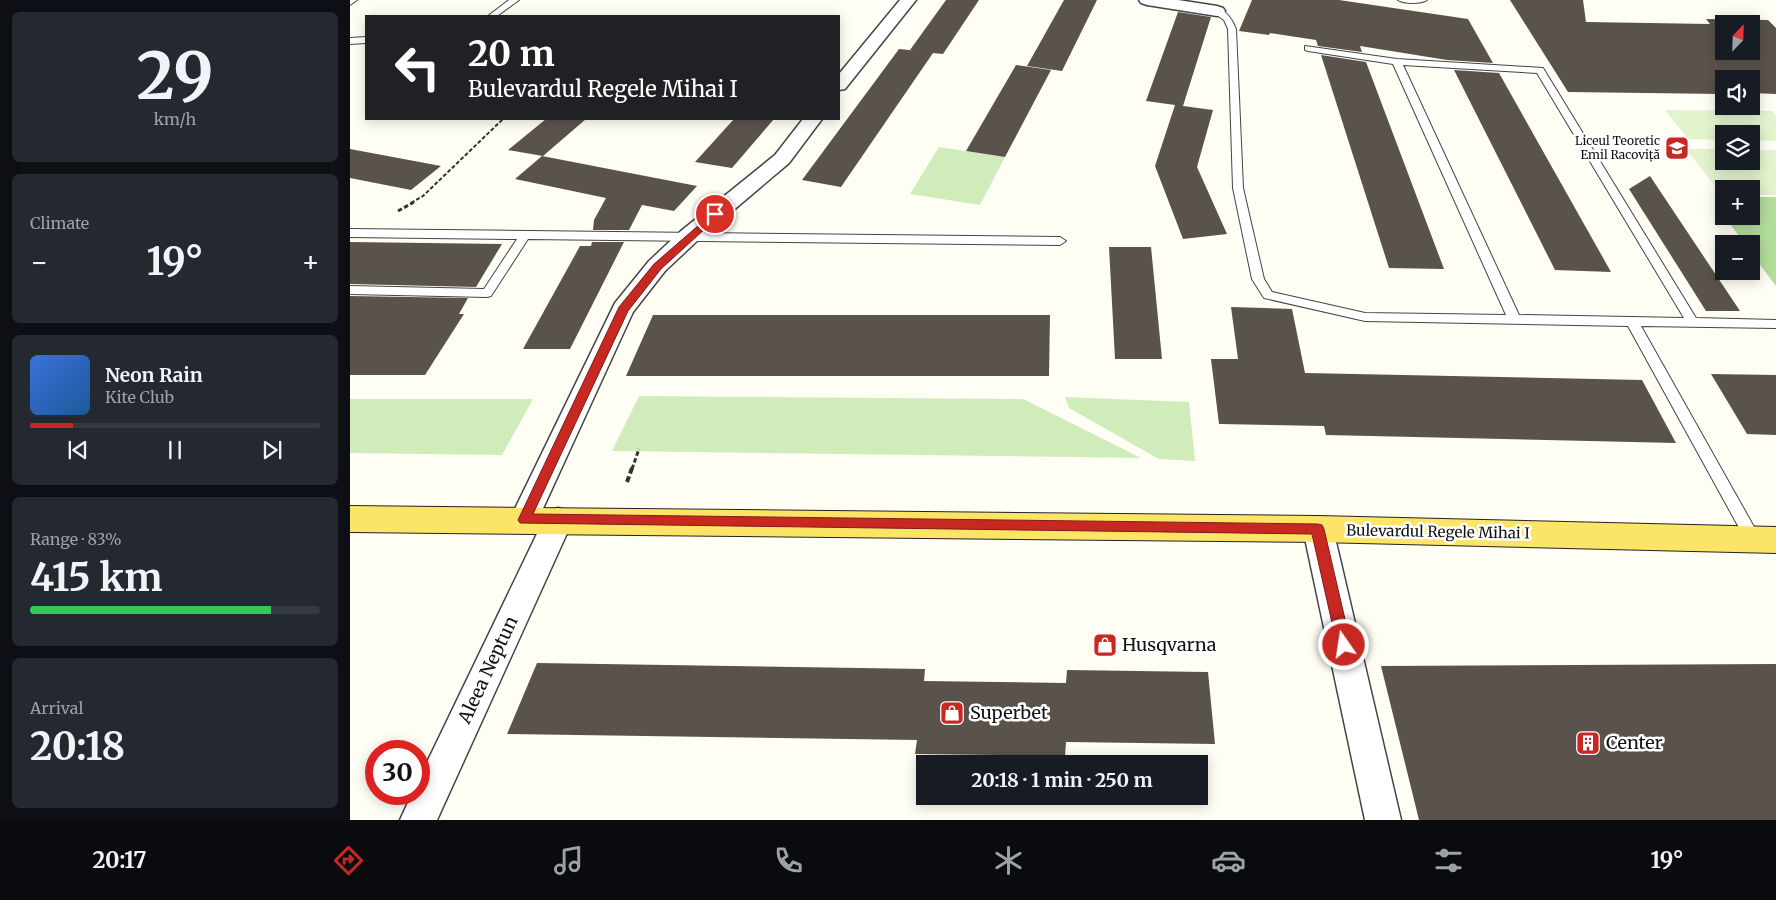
<!DOCTYPE html>
<meta charset="utf-8">
<style>
body{margin:0;font-family:Merriweather,serif;background:#242831;color:#f1f3f6;height:100vh;display:flex;flex-direction:column;font-size:19px;white-space:nowrap}
*{box-sizing:border-box;margin:0}
p{font-size:16px;color:#9ea1a6}
.icon{flex:none;width:28px;height:28px;fill:none;stroke:currentColor;stroke-width:2;stroke-linecap:round;stroke-linejoin:round}
.map{position:relative;flex:1;overflow:hidden}
.sheet{display:flex;flex-direction:column;gap:12px;padding:12px;background:#0d0f14;width:350px}
.sheet>*{flex:none}
.hud{position:absolute;left:15px;top:15px;width:475px;height:105px;border-radius:0px;box-shadow:0 2px 12px #0003;background:#202124;color:#fff;overflow:hidden}
.needle{width:32px;rotate:23deg}
.tools{position:absolute;left:1365px;top:15px;display:grid;gap:10px}
.tools a{display:grid;place-items:center;width:45px;height:45px;border-radius:0px;background:#171b24;box-shadow:0 2px 12px #0003;font-size:25px}
.speed{position:absolute;left:15px;top:740px;display:flex;gap:10px;font-size:25px;font-weight:700;text-align:center}
.speed>*{display:grid;place-content:center;width:65px;height:65px;border-radius:50%;background:#171b24;box-shadow:0 2px 12px #0003;line-height:1}
.speed .limit{border:8px solid #d22;background:#fff;color:#111}
.pin{position:absolute;display:grid;place-items:center;width:42px;height:42px;color:#fff;margin:-21px;border:2px solid #fff;border-radius:50%;box-shadow:0 1px 5px #0007}
.me{position:absolute;width:55px;margin:-28px;rotate:347deg;stroke-linejoin:round;filter:drop-shadow(0 0 4px #0008)}
.turn{display:flex;align-items:center;gap:18px;height:105px;padding:0 20px;font-size:22px}
.turn .icon{width:65px;height:65px;stroke-width:2.5}
.turn b{display:block;font-size:35px;line-height:42px}
.big{font-size:38px;font-weight:700;line-height:1.1}
.sheet .tile{flex:1;display:flex;flex-direction:column;justify-content:center;gap:8px;min-width:0;padding:0 18px;border-radius:8px;background:#242831}
.sheet .dial{align-items:center;gap:0}
.dial b{font-size:65px;line-height:1}
.song{display:flex;align-items:center;gap:15px}
.cover{width:60px;height:60px;border-radius:8px;background:linear-gradient(135deg,hsl(220 70% 55%),hsl(210 70% 35%))}
.played{height:5px;border-radius:2px;background:linear-gradient(90deg,#c72822 15%,#363941 15%)}
.keys{display:flex;justify-content:space-around;direction:ltr}
.heat{display:flex;justify-content:space-between;align-items:center;font-size:28px;direction:ltr}
.charge{height:8px;border-radius:4px;background:linear-gradient(90deg,#34c759 83%,#363941 0)}
.trip{position:absolute;left:566px;top:755px;width:292px;height:50px;border-radius:0px;background:#171b24;box-shadow:0 2px 12px #0003;font-weight:700;line-height:50px;text-align:center}
.menu{display:flex;height:80px;justify-content:space-around;align-items:center;background:#090b0e;color:#9ea1a6}
.menu .icon{width:35px;height:35px}
.menu .on{color:#c72822}
.menu b{font-size:22px;color:#f1f3f6}
main{display:flex;flex:1;min-height:0}
.map>svg:first-child{display:block}
</style>
<main>
<section class="sheet">
<div class="tile dial"><b>29</b><p>km/h</p></div>
<div class="tile"><p>Climate</p>
<div class="heat"><a>−</a><b class="big">19°</b><a>+</a></div>
</div>
<div class="tile">
<div class="song"><i class="cover"></i><div><b>Neon Rain</b><p>Kite Club</p></div></div>
<div class="played"></div>
<div class="keys"><svg class="icon" aria-label="previous" viewBox="0 0 24 24"><path d="M18 5L8 12l10 7zM5 5v14"/></svg><svg class="icon" aria-label="pause" viewBox="0 0 24 24"><path d="M8 5v14M16 5v14"/></svg><svg class="icon" aria-label="next" viewBox="0 0 24 24"><path d="M6 5l10 7-10 7zM19 5v14"/></svg></div>
</div>
<div class="tile"><p>Range · 83%</p><b class="big">415 km</b><div class="charge"></div></div>
<div class="tile"><p>Arrival</p><b class="big">20:18</b></div>
</section>
<div class="map">
<svg width="1426" height="820" viewBox="0 0 1426 820">
<rect width="100%" height="100%" fill="#fffef4"/>
<!-- green -->
<path fill="#d1ecbb" d="M 589,147 L 655,157 L 630,205 L 560,194 Z
M 289,396 L 673,399 L 791,458 L 262,451 Z
M 715,397 L 839,402 L 845,461 L 809,459 L 719,408 Z
M 0,399 L 183,399 L 152,455 L 0,453 Z"/>
<!-- forest -->
<path fill="#b3dd9a" d="M 1401,197 L 1426,197 L 1426,286 L 1401,253 L 1401,244 L 1395,244 L 1374,216 L 1401,216 Z"/>
<!-- pitch -->
<path fill="#e3f3ce" d="M 1315,110 L 1422,111 L 1426,116 L 1426,141 L 1401,140 L 1401,134 L 1374,134 L 1374,140 L 1338,139 Z
M 1336,149 L 1374,149 L 1374,161 L 1401,161 L 1401,150 L 1426,150 L 1426,195 L 1401,195 L 1401,189 L 1374,189 L 1374,194 L 1371,194 Z"/>
<!-- building -->
<path fill="#5a534c" fill-rule="evenodd" d="M 596,0 L 629,0 L 593,54 L 583,53 L 491,187 L 452,180 L 549,49 L 569,51 L 560,50 Z
M 714,0 L 747,0 L 712,71 L 677,66 Z
M 902,0 L 989,0 L 1118,19 L 1143,63 L 1097,60 L 1010,46 L 1012,52 L 968,46 L 966,40 L 920,33 L 919,35 L 889,31 Z
M 1160,0 L 1233,0 L 1236,22 L 1360,24 L 1356,19 L 1418,20 L 1426,28 L 1426,94 L 1401,93 L 1401,79 L 1374,79 L 1372,94 L 1218,92 ZM 1374,24 L 1401,24 L 1401,51 L 1374,51 Z
M 828,12 L 861,17 L 833,106 L 863,110 L 847,167 L 877,234 L 833,239 L 805,166 L 825,105 L 796,101 Z
M 971,55 L 1016,62 L 1094,269 L 1039,268 Z
M 666,65 L 701,70 L 655,157 L 616,151 Z
M 1104,70 L 1149,73 L 1261,272 L 1205,270 Z
M 196,119 L 236,119 L 193,156 L 158,150 Z
M 384,119 L 424,119 L 382,168 L 345,162 Z
M 0,149 L 91,166 L 61,190 L 0,178 Z
M 192,156 L 347,186 L 324,211 L 292,205 L 279,230 L 243,230 L 244,220 L 256,198 L 165,179 Z
M 1300,176 L 1390,311 L 1356,311 L 1279,189 Z
M 0,242 L 152,244 L 126,287 L 0,284 Z
M 242,242 L 274,242 L 220,349 L 173,349 L 230,246 L 241,246 Z
M 759,247 L 801,247 L 812,359 L 765,359 Z
M 0,296 L 118,298 L 109,314 L 114,314 L 75,375 L 0,375 Z
M 881,307 L 942,309 L 955,373 L 1292,380 L 1326,443 L 976,435 L 974,426 L 869,424 L 861,359 L 888,359 Z
M 303,315 L 700,315 L 699,376 L 276,376 Z
M 1361,374 L 1426,375 L 1426,435 L 1397,434 Z
M 187,663 L 575,669 L 574,681 L 716,683 L 717,670 L 858,672 L 865,744 L 716,742 L 715,756 L 565,754 L 567,740 L 157,734 Z
M 1426,664 L 1426,820 L 1069,820 L 1031,666 Z"/>
<g fill="none" stroke-linecap="round" stroke-linejoin="round">
<!-- service casing -->
<g stroke="#444" stroke-width="2">
<path id="service" d="M 0,0 L 7,0 L 0,5 Z
M 159,0 L 169,0 L 147,16 L 138,16 Z
M 1048,0 L 1077,0 C 1071,4 1054,4 1048,0 Z
M 864,9 C 876,8 882,19 886,29 L 893,188 L 914,279 L 922,292 L 1015,313 L 1156,315 L 1043,64 L 958,51 L 955,50 L 955,46 L 1047,59 L 1193,68 L 1346,318 L 1426,320 L 1426,328 L 1291,326 L 1408,534 L 1411,539 L 1408,544 L 1403,546 L 1398,544 L 1278,326 L 1015,321 L 914,298 L 902,279 L 883,188 L 878,29 L 874,20 L 864,13 ZM 1053,65 L 1187,73 L 1334,318 L 1169,315 Z
M 16,37 L 16,43 L 0,44 L 0,38 Z
M 0,229 L 710,237 L 716,241 L 710,245 L 178,239 L 141,296 L 137,297 L 0,294 L 0,286 L 134,289 L 167,239 L 0,237 Z"/>
</g>
<!-- minor casing -->
<g stroke="#444" stroke-width="3">
<path id="minor" d="M 550,0 L 566,0 L 495,89 L 489,90 L 489,74 Z
M 789,0 L 828,0 L 867,6 L 873,8 L 875,11 L 873,14 L 867,16 L 797,5 L 791,3 Z
M 453,119 L 472,119 L 439,163 L 347,241 L 315,271 L 283,312 L 184,528 L 174,531 L 164,528 L 160,519 L 265,303 L 299,261 L 331,231 L 425,155 Z
M 208,508 L 218,511 L 223,520 L 87,820 L 50,820 L 62,794 L 69,794 L 69,779 L 198,511 Z
M 968,517 L 978,520 L 983,529 L 1051,820 L 1015,820 L 953,529 L 958,520 Z"/>
</g>
<!-- primary casing -->
<g stroke="#222" stroke-width="2">
<path id="primary" d="M 0,506 L 968,516 L 1426,527 L 1426,553 L 968,542 L 0,532 Z"/>
</g>
<!-- path-far2 -->
<path stroke="#333" stroke-width="2" stroke-dasharray="4 2" stroke-linecap="butt" d="M 61,203 L 73,196 L 153,119"/>
<!-- path-far1 -->
<path stroke="#333" stroke-width="3" stroke-dasharray="4.5 2.5" stroke-linecap="butt" d="M 48,211 L 64,202
M 282,469 L 289,449"/>
<!-- path -->
<path stroke="#333" stroke-width="4" stroke-dasharray="6 3" stroke-linecap="butt" d="M 277,482 L 282,468"/>
<!-- service -->
<use href="#service" fill="#fff" fill-rule="evenodd"/>
<!-- minor -->
<use href="#minor" fill="#fff" fill-rule="evenodd"/>
<!-- primary -->
<use href="#primary" fill="#fce467" fill-rule="evenodd"/>
</g>
<!-- route -->
<path fill="#c72822" stroke="#811a16" d="M 365,211 L 369,212 L 369,216 L 311,269 L 278,311 L 183,514 L 968,524 L 972,525 L 974,529 L 1001,645 L 999,650 L 994,652 L 989,650 L 987,645 L 962,534 L 170,523 L 168,520 L 269,307 L 304,264 Z"/>
<!-- icons -->
<defs>
<g id="school-square" transform="scale(1.25)"><rect x="-9" y="-9" width="18" height="18" rx="4" fill="#c72822" stroke="#fff"/><path d="M0-5L7-2L0 1L-7-2ZM-4 1L0 2.5L4 1V4Q0 6-4 4Z" fill="#fff"/></g>
<g id="shop-square" transform="scale(1.25)"><rect x="-9" y="-9" width="18" height="18" rx="4" fill="#c72822" stroke="#fff"/><path d="M-5-2.5h2.3a2.7 3.5 0 0 1 5.4 0H5L5.5 6h-11ZM-1.5-2.5h3a1.5 2.3 0 0 0-3 0Z" fill="#fff"/></g>
<g id="building-square" transform="scale(1.25)"><rect x="-9" y="-9" width="18" height="18" rx="4" fill="#c72822" stroke="#fff"/><path d="M-4-6H4V6H1V3H-1V6H-4ZM-2.5-4.3h1.7v1.8h-1.7ZM.8-4.3h1.7v1.8H.8ZM-2.5-1h1.7V.8h-1.7ZM.8-1h1.7V.8H.8Z" fill="#fff"/></g>
</defs>
<g fill-rule="evenodd">
<use href="#school-square" x="1327" y="148"/>
<use href="#shop-square" x="755" y="645"/>
<use href="#shop-square" x="602" y="713"/>
<use href="#building-square" x="1238" y="743"/>
</g>
<g text-anchor="middle" stroke-width="5" stroke-linejoin="round" paint-order="stroke">
<!-- far-poi labels -->
<g font-size="12" fill="#111" stroke="#fff" text-anchor="end">
<text x="1310" y="145">Liceul Teoretic<tspan x="1310" dy="14">Emil Racoviță</tspan></text>
</g>
<!-- street labels -->
<g font-size="15" fill="#111" stroke="#fff">
<text transform="translate(1088 532) rotate(1)" y="5">Bulevardul Regele Mihai I</text>
</g>
<!-- near-poi labels -->
<g font-size="18" fill="#111" stroke="#fff" text-anchor="start">
<text x="772" y="651">Husqvarna</text>
<text x="620" y="719">Superbet</text>
<text x="1256" y="749">Center</text>
</g>
<!-- near-street labels -->
<g font-size="18" fill="#111" stroke="#fff">
<text transform="translate(138 670) rotate(-65)" y="6">Aleea Neptun</text>
</g>
</g>
</svg>
<div class="tools">
<a><svg class="needle" viewBox="-14 -14 28 28"><path d="M0-13l5 13h-10z" fill="#e53935"/><path d="M0 13l5-13h-10z" fill="#9ea1a6"/></svg></a>
<a><svg class="icon" aria-label="sound" viewBox="0 0 24 24"><path d="M4 9h4l5-4v14l-5-4H4zM17 9q2 3 0 6"/></svg></a>
<a><svg class="icon" aria-label="layers" viewBox="0 0 24 24"><path d="M12 4l9 5-9 5-9-5zM3 14l9 5 9-5"/></svg></a>
<a>+</a>
<a>−</a>
</div>
<div class="speed"><div class="limit">30</div></div>
<div class="pin" style="left:365px;top:214px;background:#d93025"><svg class="icon" aria-label="arrive" viewBox="0 0 24 24"><path d="M6 21V4h12l-3 4 3 4H6"/></svg></div>
<svg class="me" style="left:994px;top:645px" viewBox="-20 -20 40 40"><circle r="17" fill="#c72822" stroke="#fff" stroke-width="3"/><path d="M0-11L8 9 0 5-8 9z" fill="#fff"/></svg>
<div class="trip">20:18 · 1 min · 250 m</div>
<div class="hud">
<div class="turn"><svg class="icon" aria-label="left" viewBox="0 0 24 24"><path d="M17 20v-9H6M10 6l-5 5 5 5"/></svg><div><b>20 m</b>Bulevardul Regele Mihai I</div></div>
</div>
</div>
</main>
<nav class="menu">
<b>20:17</b>
<svg class="icon on" aria-label="directions" viewBox="0 0 24 24"><path d="M12 3l9 9-9 9-9-9zM9 14v-3h6M13 9l2 2-2 2"/></svg>
<svg class="icon" aria-label="music" viewBox="0 0 24 24"><path d="M9 18V5l10-2v13"/><circle cx="6" cy="18" r="3"/><circle cx="16" cy="16" r="3"/></svg>
<svg class="icon" aria-label="phone" viewBox="0 0 24 24"><path d="M5 4h4l2 5-3 2q2 4 5 5l2-3 5 2v4C11 20 4 13 5 4z"/></svg>
<svg class="icon" aria-label="climate" viewBox="0 0 24 24"><path d="M12 3v18M4 7l16 10M4 17L20 7"/></svg>
<svg class="icon" aria-label="car" viewBox="0 0 24 24"><path d="M5 17H2v-5l4-1 3-4h7l3 4 3 1v5h-3M9 17h6M6 11h13"/><circle cx="7" cy="17" r="2"/><circle cx="17" cy="17" r="2"/></svg>
<svg class="icon" aria-label="filters" viewBox="0 0 24 24"><path d="M4 7h16M4 17h16"/><circle cx="9" cy="7" r="2"/><circle cx="15" cy="17" r="2"/></svg>
<b>19°</b>
</nav>
